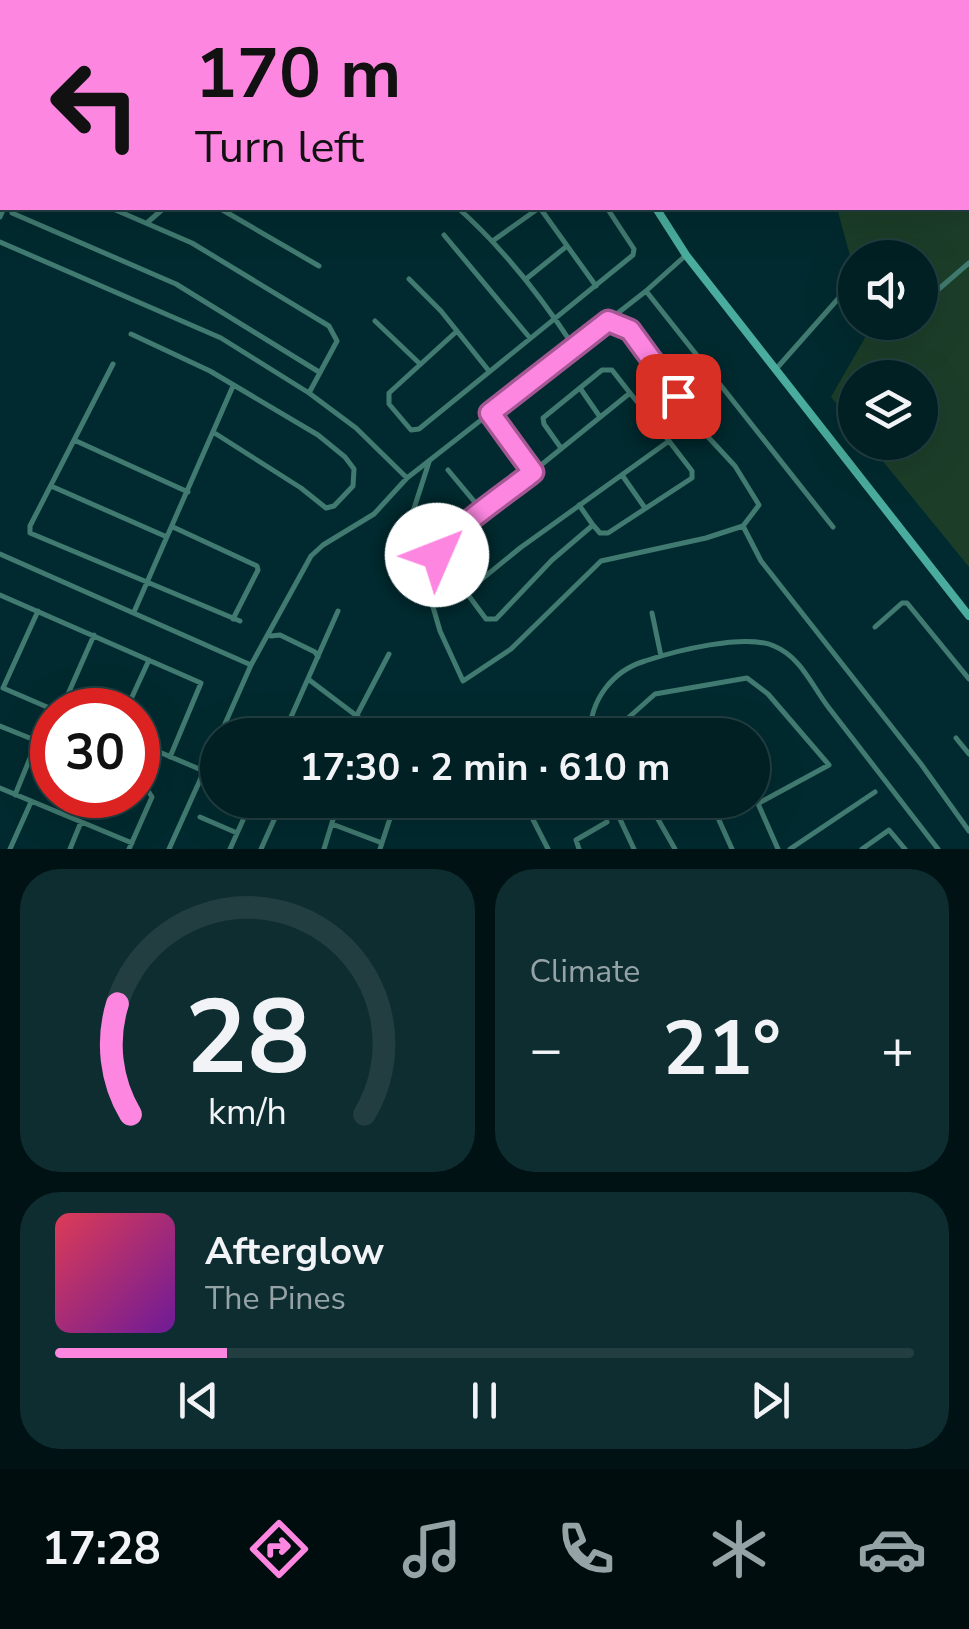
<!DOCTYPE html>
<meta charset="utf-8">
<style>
body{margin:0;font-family:"Nunito Sans",sans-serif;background:#0e2d30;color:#f1f3f6;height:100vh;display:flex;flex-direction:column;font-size:38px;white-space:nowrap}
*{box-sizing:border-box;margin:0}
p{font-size:32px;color:#95a3a6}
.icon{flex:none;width:55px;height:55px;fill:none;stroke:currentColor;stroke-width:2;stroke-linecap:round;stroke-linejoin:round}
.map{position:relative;height:849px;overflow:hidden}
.side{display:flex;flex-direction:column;gap:20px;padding:20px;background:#001213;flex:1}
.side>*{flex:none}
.top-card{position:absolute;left:0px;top:0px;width:970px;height:210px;box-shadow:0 10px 40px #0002,0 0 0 2px #223e41;background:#fd86e1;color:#111;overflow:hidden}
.tools{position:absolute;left:838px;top:240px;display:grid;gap:20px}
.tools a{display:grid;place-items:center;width:100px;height:100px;border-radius:50%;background:#002023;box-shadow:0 10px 40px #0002,0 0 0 2px #223e41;font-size:50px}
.speed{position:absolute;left:30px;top:688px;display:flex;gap:20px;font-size:50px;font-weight:700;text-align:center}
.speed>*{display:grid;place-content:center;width:130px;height:130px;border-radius:50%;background:#002023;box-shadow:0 10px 40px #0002,0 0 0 2px #223e41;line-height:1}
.speed .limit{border:15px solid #d22;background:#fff;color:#111}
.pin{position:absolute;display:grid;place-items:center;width:85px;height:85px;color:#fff;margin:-42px;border-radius:20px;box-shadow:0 5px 15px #0006}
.me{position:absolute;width:110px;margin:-55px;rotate:46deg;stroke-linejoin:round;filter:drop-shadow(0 0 8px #0008)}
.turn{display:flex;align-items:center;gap:35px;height:210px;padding:0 30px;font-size:45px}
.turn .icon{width:130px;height:130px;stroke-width:2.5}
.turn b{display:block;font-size:70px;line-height:85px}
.big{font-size:75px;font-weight:700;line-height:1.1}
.side .card{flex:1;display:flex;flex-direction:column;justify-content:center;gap:15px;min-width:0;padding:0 35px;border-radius:40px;background:#0e2d30}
.side .dial{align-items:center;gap:0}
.dial svg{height:260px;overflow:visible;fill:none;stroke:#223e41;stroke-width:7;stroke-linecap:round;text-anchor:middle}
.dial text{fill:#f1f3f6;stroke:none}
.song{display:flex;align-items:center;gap:30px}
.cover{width:120px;height:120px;border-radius:15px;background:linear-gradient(135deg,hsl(350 70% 55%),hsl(280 70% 35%))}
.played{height:10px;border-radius:5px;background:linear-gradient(90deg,#fd86e1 20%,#223e41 20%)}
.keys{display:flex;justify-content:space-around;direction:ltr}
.heat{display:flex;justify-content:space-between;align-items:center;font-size:55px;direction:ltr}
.side .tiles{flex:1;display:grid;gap:20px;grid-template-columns:1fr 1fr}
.card:last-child{grid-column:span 2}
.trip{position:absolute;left:200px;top:718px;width:570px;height:100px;border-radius:50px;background:#002023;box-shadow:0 10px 40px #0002,0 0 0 2px #223e41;font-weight:700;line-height:100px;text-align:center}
.tab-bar{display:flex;height:160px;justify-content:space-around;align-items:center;background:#000d0e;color:#95a3a6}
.tab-bar .icon{width:70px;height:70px}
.tab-bar .active{color:#fd86e1}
.tab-bar b{font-size:45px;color:#f1f3f6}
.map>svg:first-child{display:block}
</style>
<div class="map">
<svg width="969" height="849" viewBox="0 0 969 849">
<rect width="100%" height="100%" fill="#002a2f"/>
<!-- green -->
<path fill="#1c3e29" d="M 969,137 L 969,567 L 868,443 L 920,442 L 920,378 L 855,378 L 855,426 L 831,397 L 870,329 L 868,323 L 920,322 L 920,258 L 855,258 L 855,274 L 837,208 L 968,208 Z"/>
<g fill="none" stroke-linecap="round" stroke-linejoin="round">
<!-- minor -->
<path stroke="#417a70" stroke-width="5" d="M 314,0 L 316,2
M 172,2 L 176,0
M 968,54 L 969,54
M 0,153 L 2,150
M 0,177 L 2,179
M 12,208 L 12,213 L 176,284 L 319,372
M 111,208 L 192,243 L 329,326 L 337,341 L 309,393
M 219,208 L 319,266
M 458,208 C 504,249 540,295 574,347
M 540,208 L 596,286
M 0,217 L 4,208
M 148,222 L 164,208
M 444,235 L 530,338
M 494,240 L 539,208
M 0,242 L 221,338 L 309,393 L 356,428 L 407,478
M 409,279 L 441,311 L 489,371
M 526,279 L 567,246
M 646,291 L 833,527
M 920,298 L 933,294 L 969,263
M 375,321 L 419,363
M 608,321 L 630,331 L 709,438 L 735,466 L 759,505 L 743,526 L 761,561 L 921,764 L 969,831
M 457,331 L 389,393 L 389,404 L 411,430 L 419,429 L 633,255 L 634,249 L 607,208
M 131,334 L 210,371 L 318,435 L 345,457 L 354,469 L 353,486 L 334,506 L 326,508 L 301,488 L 213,432
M 113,364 L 30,526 L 30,533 L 240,621
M 776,369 L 845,291 L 855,288
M 580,388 L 600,417
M 490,413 L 533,472
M 74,440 L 188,492
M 429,462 L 409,524 L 440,631 L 463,681 L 511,649 L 601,561 L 706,538 L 743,526
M 448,470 L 483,512 L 630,393 L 612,370 L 602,370 L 543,418 L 544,424 L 561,448
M 622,475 L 645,508
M 51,486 L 167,537
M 483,512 L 437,551 L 439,559 L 466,592 L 520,548 L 669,441 L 630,393
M 593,525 L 600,533 L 608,533 L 692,478 L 692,471 L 669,441
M 173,527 L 257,566 L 258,570 L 233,619
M 0,554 L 251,665
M 466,592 L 486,619 L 496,619 L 552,560 L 593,525 L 579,505
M 0,595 L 201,683 L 170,757
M 134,612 L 233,386
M 652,613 L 661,656
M 875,627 L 902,603 L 907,603 L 969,679
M 271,636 L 280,635 L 315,652 L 318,657
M 308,679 L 382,735
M 3,688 L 38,611
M 3,688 L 54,710
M 61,710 L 94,635
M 126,710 L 149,660
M 358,713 L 389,654
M 0,726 L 52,747
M 287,728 L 298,735
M 220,735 L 251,665 L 311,556 L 323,545 L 374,514 L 407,478 L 646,291 L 685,256
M 283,735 L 338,611
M 590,735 C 590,700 612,671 645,661 C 675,651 745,633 774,646 C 801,657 812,686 829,708 C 865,755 902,802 938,849
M 626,735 L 628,718 L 655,694 L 747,678 L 768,694 L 829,765 L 759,803
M 701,735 L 733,728 L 741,735
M 956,738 L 969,754
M 138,743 L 204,771
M 0,788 L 132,843
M 752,790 L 778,849
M 15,795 L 37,741
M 523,800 L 548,849
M 611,800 L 634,849
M 647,800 L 675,849
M 710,800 L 732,849
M 200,817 L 237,833
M 332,824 L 382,843
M 10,849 L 31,802
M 70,849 L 81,822
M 129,849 L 152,797 L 145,786 L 138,783
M 169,849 L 218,740
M 230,849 L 252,800
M 261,849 L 283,800
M 324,849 L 339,800
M 380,849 L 396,800
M 579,849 L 576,840 L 607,822
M 790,849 L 875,792
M 862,849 L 889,830 L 905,849"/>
<!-- secondary -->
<path stroke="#4aac9c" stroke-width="8" d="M 526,0 L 528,2
M 656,208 L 686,255 L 969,616"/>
</g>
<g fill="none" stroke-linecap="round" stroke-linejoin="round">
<!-- route casing -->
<g stroke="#a45792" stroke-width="25">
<path id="route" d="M 437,555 C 446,533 511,490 533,472 L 490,413 L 608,321 L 630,330 L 678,396"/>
</g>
<!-- route -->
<use href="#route" stroke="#fd86e1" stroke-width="18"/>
</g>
</svg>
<div class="tools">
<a><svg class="icon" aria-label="sound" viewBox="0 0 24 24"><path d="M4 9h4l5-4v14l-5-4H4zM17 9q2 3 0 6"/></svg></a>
<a><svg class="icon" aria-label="layers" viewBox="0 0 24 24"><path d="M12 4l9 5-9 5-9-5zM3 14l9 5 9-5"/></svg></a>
</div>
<div class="speed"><div class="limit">30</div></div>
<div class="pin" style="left:678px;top:396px;background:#d93025"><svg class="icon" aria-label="arrive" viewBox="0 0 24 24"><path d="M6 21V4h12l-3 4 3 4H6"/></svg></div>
<svg class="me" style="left:437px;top:555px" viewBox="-20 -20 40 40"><circle r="19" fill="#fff"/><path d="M0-13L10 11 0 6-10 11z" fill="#fd86e1"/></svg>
<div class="trip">17:30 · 2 min · 610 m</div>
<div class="top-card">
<div class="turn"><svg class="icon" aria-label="left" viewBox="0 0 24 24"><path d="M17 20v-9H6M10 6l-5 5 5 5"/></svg><div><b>170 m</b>Turn left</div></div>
</div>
</div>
<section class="side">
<div class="tiles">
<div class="card dial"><svg viewBox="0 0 100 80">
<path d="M14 69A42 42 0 1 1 86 69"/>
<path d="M14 69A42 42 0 0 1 10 35" stroke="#fd86e1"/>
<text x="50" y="56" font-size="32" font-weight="700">28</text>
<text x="50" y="72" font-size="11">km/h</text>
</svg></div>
<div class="card"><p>Climate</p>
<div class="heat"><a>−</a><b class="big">21°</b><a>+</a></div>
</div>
<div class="card">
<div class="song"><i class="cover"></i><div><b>Afterglow</b><p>The Pines</p></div></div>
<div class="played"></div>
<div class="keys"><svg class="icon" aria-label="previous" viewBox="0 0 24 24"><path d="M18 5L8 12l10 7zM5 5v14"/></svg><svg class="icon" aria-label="pause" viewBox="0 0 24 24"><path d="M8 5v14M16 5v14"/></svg><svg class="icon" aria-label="next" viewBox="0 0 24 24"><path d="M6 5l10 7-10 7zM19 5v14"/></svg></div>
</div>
</div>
</section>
<nav class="tab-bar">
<b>17:28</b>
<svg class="icon active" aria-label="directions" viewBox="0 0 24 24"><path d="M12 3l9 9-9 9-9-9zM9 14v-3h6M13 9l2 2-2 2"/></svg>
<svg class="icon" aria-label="music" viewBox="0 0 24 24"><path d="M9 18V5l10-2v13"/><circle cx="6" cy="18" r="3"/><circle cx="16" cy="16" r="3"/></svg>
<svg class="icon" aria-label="phone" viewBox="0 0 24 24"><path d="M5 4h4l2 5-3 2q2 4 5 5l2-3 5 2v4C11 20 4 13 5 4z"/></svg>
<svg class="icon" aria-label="climate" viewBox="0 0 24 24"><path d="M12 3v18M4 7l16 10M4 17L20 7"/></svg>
<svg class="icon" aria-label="car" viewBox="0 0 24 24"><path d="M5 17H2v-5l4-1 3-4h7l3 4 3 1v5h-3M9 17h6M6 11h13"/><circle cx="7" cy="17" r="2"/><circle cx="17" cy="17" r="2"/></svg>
</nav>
